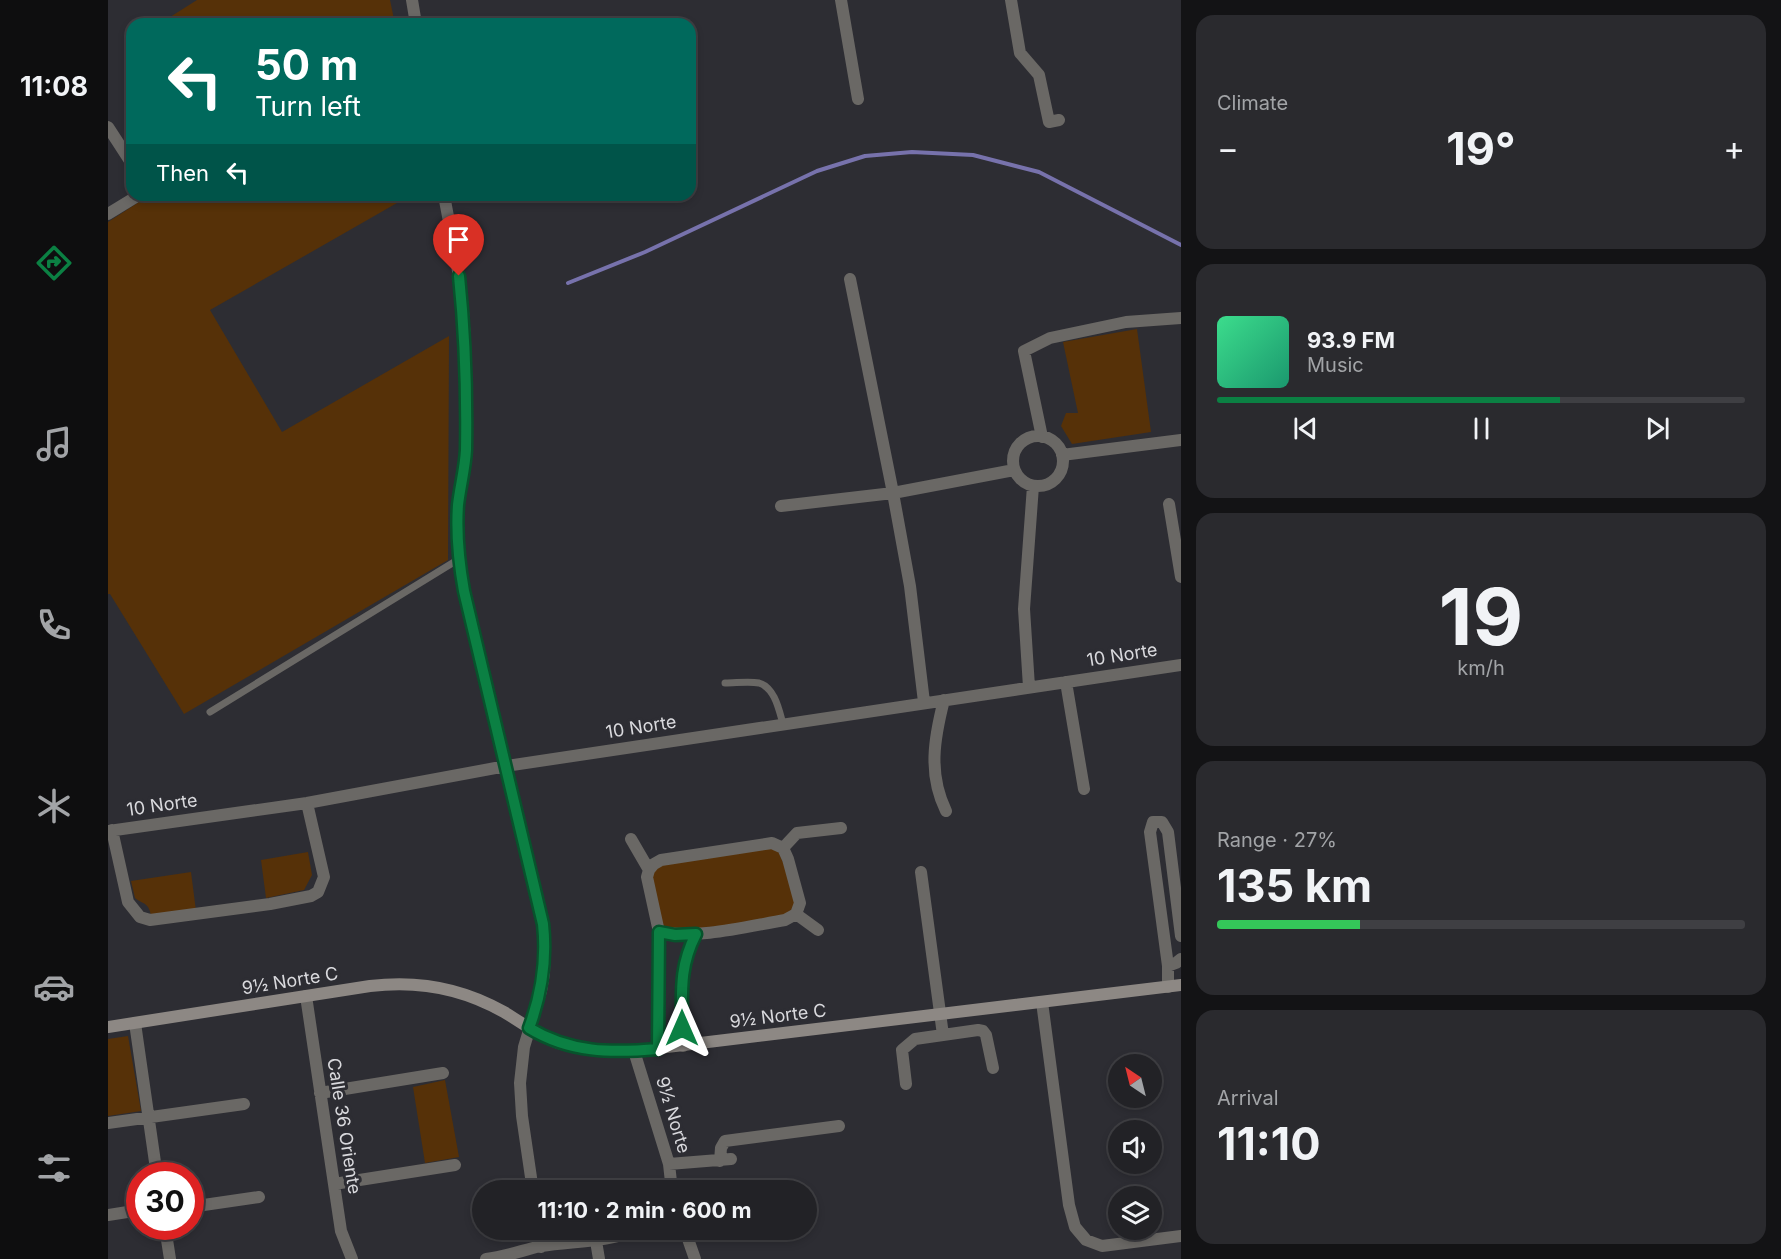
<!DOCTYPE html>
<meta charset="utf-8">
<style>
body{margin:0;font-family:Inter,sans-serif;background:#2a2a2e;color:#f1f3f6;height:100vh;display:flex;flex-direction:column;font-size:22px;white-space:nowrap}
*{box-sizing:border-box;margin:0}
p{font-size:20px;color:#a2a4a7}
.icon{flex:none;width:33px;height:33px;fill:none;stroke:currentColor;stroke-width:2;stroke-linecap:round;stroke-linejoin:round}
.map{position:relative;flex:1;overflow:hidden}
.sheet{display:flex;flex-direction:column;gap:15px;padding:15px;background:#131315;width:600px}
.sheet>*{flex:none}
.top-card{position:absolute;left:18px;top:18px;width:570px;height:183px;border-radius:18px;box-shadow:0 3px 9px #0003,0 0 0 2px #3f3f43;background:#00695c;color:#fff;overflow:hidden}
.needle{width:39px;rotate:325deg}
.controls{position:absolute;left:1000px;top:1054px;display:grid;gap:12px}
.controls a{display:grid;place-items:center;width:54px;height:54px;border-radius:50%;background:#222226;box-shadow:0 3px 9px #0003,0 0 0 2px #3f3f43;font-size:30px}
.speed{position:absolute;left:18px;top:1162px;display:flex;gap:12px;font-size:30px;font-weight:700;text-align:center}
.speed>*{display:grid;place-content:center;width:78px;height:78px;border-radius:50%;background:#222226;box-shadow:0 3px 9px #0003,0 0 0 2px #3f3f43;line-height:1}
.speed .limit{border:9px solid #d22;background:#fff;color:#111}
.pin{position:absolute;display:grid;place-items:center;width:51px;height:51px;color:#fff;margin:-62px -26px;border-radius:50% 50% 50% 0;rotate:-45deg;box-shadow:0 0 6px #0007}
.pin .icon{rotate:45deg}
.me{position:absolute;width:66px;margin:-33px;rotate:0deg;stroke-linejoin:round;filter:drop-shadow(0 0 4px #0008)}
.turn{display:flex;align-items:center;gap:21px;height:126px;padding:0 30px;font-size:27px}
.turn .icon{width:78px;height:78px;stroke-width:2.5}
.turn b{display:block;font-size:42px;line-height:51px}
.then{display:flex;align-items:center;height:57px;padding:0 30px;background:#0003;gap:12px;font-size:22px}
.big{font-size:45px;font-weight:700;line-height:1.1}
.sheet .tile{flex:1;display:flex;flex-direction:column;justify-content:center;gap:9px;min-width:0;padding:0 21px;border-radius:18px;background:#2a2a2e}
.sheet .dial{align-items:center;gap:0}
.dial b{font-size:78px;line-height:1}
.song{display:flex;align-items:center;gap:18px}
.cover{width:72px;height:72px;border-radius:9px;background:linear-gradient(135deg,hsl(150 70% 55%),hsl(160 70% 35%))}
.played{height:6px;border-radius:3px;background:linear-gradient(90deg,#0b8043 65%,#3f3f43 65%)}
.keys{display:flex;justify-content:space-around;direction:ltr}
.heat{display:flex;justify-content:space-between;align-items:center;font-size:33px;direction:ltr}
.charge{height:9px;border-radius:4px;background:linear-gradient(90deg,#34c759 27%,#3f3f43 0)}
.trip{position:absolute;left:364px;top:1180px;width:345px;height:60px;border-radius:30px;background:#222226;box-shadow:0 3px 9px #0003,0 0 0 2px #3f3f43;font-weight:700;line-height:60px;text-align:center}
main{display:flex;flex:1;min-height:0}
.tab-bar{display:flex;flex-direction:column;width:108px;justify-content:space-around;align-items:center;background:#0e0e0f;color:#a2a4a7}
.tab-bar .icon{width:42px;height:42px}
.tab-bar .selected{color:#0b8043}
.tab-bar b{font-size:27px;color:#f1f3f6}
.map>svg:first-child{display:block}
</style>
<main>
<nav class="tab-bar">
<b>11:08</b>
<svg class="icon selected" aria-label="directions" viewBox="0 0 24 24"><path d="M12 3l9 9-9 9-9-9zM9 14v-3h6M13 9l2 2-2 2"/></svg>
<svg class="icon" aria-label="music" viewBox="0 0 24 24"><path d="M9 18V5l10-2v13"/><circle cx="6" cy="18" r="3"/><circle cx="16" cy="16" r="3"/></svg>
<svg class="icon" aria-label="phone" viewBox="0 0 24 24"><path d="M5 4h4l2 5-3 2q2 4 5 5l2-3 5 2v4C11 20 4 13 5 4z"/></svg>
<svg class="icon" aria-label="climate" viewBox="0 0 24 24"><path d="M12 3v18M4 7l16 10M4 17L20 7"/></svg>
<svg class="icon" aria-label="car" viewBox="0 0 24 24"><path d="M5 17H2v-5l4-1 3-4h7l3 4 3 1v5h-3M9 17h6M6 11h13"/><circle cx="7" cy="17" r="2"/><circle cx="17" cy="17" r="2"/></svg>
<svg class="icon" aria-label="filters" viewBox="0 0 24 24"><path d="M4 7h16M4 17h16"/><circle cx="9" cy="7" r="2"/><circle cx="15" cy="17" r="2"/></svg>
</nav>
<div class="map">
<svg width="1073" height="1259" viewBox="0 0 1073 1259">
<rect width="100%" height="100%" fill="#2d2d33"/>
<!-- green -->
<path fill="#563108" d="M 89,0 L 282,0 L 287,24 L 51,24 Z
M 42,195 L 303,195 L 102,310 L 174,432 L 341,336 L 340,560 L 76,714 L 2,594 L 0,594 L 0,222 Z
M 1029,329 L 1043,432 L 964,444 L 953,426 L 958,413 L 970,413 L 955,342 Z
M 667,843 L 692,903 L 677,920 L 551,932 L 541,870 L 546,864 Z
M 200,852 L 204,875 L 196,890 L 158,898 L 153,860 Z
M 83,872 L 88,911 L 43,915 C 40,902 36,905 27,898 L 23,881 Z
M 20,1036 L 33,1111 L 0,1116 L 0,1039 Z
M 337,1080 L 351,1157 L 317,1163 L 305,1087 Z"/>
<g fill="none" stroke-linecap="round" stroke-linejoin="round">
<!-- stream -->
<path stroke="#7772ac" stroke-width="4" d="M 460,283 L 537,252 L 709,171 L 757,156 L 804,152 L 865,155 L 931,172 L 1073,245"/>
<!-- lane -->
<path stroke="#6a6865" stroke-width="7" d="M 617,683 C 628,683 641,681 651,683 C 667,688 671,710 675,724
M 102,712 L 351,559"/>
<!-- street -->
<path stroke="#6a6865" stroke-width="12" d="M 304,0 L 308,24
M 733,0 L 750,99
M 903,0 L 912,53 L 931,75 L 941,122 L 951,120
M 0,127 L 24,164
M 336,195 C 344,239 354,282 356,326 C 359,366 358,410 358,450 C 357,469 352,486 350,505 C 348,534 351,563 356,591 L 432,908 L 437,940 L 436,973 L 433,991 L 416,1047 L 412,1083 L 414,1116 L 425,1191
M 0,214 L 31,195
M 742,279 L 785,493 L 802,586 L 816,702
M905 461a25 25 0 1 1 50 0a25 25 0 1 1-50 0Z
M 934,437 L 916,351 L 942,338 L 1018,322 L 1073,318
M 954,455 L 1073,440
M 1061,504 L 1073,577
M 673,506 L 785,493 L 906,470
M 958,682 L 976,789
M 921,687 L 916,609 L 925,486
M 836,700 C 826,739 820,774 838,811
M 4,830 L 20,902 L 32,917 L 42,920 L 162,904 L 203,896 L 210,892 L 216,877 L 199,803
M 0,831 L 199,803 L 398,766 L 1073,665
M 523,839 L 541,870
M 675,848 L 680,859 L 692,903 L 688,914
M 541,870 L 546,864 L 553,860 L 664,843 L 675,848 L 689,833 L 733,828
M 541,870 L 539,877 L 551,932 L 550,1049
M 813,872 L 835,1035
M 688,914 L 710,930
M 551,932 C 592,939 636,927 677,920 L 688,914
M 1060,966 L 1068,963 L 1073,959
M 1060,987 L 1060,966 L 1042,832 L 1045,822 L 1054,822 L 1060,832 L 1073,936
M 198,996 L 233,1231 L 244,1259
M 934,1002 L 961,1205 L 967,1227 L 978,1240 L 994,1246 L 1073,1236
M 27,1023 L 49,1176
M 575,1046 C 574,1006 569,971 588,934
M 526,1051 L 561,1164 L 564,1191
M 798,1084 L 794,1050 L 807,1039 L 870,1030 L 875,1031 L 878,1035 L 885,1068
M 212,1093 L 335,1073
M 0,1123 L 136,1104
M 612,1161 L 613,1148 L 617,1141 L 731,1126
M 561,1164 L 623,1159
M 226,1184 L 347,1165
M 82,1207 L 151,1197
M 0,1215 L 32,1210
M 57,1227 L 62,1259
M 431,1230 L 433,1247
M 573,1230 L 579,1236 L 587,1259
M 488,1241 L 491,1259
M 378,1259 C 397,1257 415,1250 433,1246 C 466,1241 499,1242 531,1230"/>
<!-- secondary -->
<path stroke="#8d8884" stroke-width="12" d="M 0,1027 L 262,986 C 310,980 354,988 396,1012 C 413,1022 429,1035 448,1042 C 474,1051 500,1051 526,1051 L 1073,985"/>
</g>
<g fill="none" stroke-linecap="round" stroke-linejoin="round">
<!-- route casing -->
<g stroke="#07532c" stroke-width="15">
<path id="route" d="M 351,276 C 357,334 359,392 358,450 C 357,469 352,487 350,505 C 348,534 351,563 356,591 L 435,924 C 439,961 434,993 421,1028 C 462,1053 503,1053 550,1049 L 551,932 L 567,935 L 588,934 C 571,967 574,992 574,1028"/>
</g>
<!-- route -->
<use href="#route" stroke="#0b8043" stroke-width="10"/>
</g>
<g text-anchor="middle" stroke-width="6" stroke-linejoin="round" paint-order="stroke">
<!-- street labels -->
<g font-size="18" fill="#d9d9dd" stroke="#2d2d33">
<text transform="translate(1014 655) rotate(-9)" y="6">10 Norte</text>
<text transform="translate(533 727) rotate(-9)" y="6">10 Norte</text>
<text transform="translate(54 805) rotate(-8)" y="6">10 Norte</text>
<text transform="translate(182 981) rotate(-9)" y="6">9½ Norte C</text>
<text transform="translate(670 1016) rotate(-7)" y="6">9½ Norte C</text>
<text transform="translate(565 1115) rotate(73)" y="6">9½ Norte</text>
<text transform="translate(236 1126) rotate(81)" y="6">Calle 36 Oriente</text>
</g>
</g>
</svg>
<div class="controls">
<a><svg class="needle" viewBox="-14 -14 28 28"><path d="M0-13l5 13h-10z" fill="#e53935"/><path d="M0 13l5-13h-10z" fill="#a2a4a7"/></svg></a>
<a><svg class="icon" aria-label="sound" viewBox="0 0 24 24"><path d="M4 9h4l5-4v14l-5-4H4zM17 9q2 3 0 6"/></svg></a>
<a><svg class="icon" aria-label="layers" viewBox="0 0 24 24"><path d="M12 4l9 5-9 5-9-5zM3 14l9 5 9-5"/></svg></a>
</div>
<div class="speed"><div class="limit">30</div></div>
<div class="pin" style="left:351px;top:276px;background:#d93025"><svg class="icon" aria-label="arrive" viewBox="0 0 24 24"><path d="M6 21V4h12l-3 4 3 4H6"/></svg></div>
<svg class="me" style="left:574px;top:1028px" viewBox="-20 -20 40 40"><path d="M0-17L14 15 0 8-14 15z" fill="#0b8043" stroke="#fff" stroke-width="4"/></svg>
<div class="trip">11:10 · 2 min · 600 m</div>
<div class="top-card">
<div class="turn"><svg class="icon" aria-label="left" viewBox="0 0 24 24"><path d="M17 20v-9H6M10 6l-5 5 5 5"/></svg><div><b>50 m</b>Turn left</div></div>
<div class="then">Then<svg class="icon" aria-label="left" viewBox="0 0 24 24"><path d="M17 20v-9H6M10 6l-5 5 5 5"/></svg></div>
</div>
</div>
<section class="sheet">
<div class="tile"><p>Climate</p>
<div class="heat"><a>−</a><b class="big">19°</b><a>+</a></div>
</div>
<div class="tile">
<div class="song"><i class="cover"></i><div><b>93.9 FM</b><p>Music</p></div></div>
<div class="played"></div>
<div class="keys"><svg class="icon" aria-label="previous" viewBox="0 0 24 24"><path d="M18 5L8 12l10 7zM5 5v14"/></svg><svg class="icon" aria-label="pause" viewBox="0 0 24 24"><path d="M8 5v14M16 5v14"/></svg><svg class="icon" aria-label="next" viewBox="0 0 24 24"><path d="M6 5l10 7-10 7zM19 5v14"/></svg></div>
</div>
<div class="tile dial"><b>19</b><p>km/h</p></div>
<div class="tile"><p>Range · 27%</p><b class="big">135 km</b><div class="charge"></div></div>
<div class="tile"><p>Arrival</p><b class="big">11:10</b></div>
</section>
</main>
